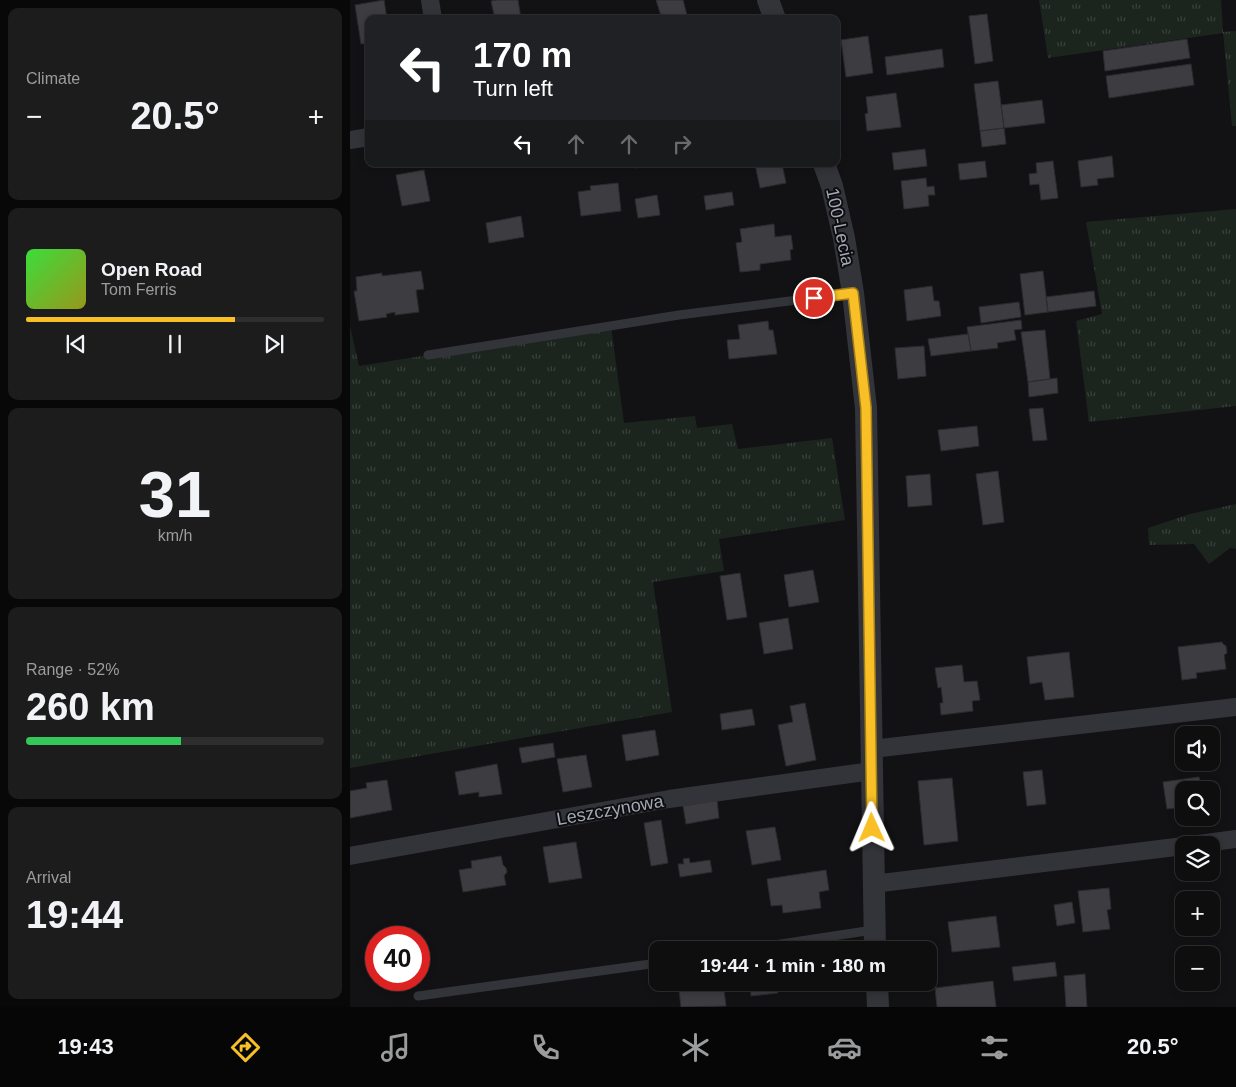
<!DOCTYPE html>
<meta charset="utf-8">
<style>
body{margin:0;font-family:Helvetica,sans-serif;background:#1c1c1d;color:#f1f3f6;height:100vh;display:flex;flex-direction:column;font-size:19px;white-space:nowrap}
*{box-sizing:border-box;margin:0}
p{font-size:16px;color:#9b9c9e}
.icon{flex:none;width:28px;height:28px;fill:none;stroke:currentColor;stroke-width:2;stroke-linecap:round;stroke-linejoin:round}
.map{position:relative;flex:1;overflow:hidden}
.sheet{display:flex;flex-direction:column;gap:8px;padding:8px;background:#080808;width:350px}
.sheet>*{flex:none}
.banner{position:absolute;left:15px;top:15px;width:475px;height:152px;border-radius:10px;box-shadow:0 2px 8px #0003,0 0 0 1px #2e2e2f;background:#202124;color:#fff;overflow:hidden}
.tools{position:absolute;left:825px;top:726px;display:grid;gap:10px}
.tools a{display:grid;place-items:center;width:45px;height:45px;border-radius:10px;background:#0e0e0f;box-shadow:0 2px 8px #0003,0 0 0 1px #2e2e2f;font-size:25px}
.speed{position:absolute;left:15px;top:926px;display:flex;gap:10px;font-size:25px;font-weight:700;text-align:center}
.speed>*{display:grid;place-content:center;width:65px;height:65px;border-radius:50%;background:#0e0e0f;box-shadow:0 2px 8px #0003,0 0 0 1px #2e2e2f;line-height:1}
.speed .limit{border:8px solid #d22;background:#fff;color:#111}
.pin{position:absolute;display:grid;place-items:center;width:42px;height:42px;color:#fff;margin:-21px;border:2px solid #fff;border-radius:50%;box-shadow:0 1px 5px #0007}
.me{position:absolute;width:55px;margin:-28px;rotate:359deg;stroke-linejoin:round;filter:drop-shadow(0 0 4px #0008)}
.turn{display:flex;align-items:center;gap:18px;height:105px;padding:0 25px;font-size:22px}
.turn .icon{width:65px;height:65px;stroke-width:2.5}
.turn b{display:block;font-size:35px;line-height:42px}
.lanes{display:flex;align-items:center;height:48px;padding:0 25px;background:#0003;justify-content:center;gap:25px;direction:ltr}
.lanes .off{opacity:.35}
.big{font-size:38px;font-weight:800;line-height:1.1}
.sheet .widget{flex:1;display:flex;flex-direction:column;justify-content:center;gap:8px;min-width:0;padding:0 18px;border-radius:10px;background:#1c1c1d}
.sheet .dial{align-items:center;gap:0}
.dial b{font-size:65px;line-height:1}
.song{display:flex;align-items:center;gap:15px}
.cover{width:60px;height:60px;border-radius:8px;background:linear-gradient(135deg,hsl(120 70% 55%),hsl(60 70% 35%))}
.played{height:5px;border-radius:2px;background:linear-gradient(90deg,#f8c026 70%,#2e2e2f 70%)}
.keys{display:flex;justify-content:space-around;direction:ltr}
.heat{display:flex;justify-content:space-between;align-items:center;font-size:28px;direction:ltr}
.charge{height:8px;border-radius:4px;background:linear-gradient(90deg,#34c759 52%,#2e2e2f 0)}
.trip{position:absolute;left:299px;top:941px;width:288px;height:50px;border-radius:10px;background:#0e0e0f;box-shadow:0 2px 8px #0003,0 0 0 1px #2e2e2f;font-weight:800;line-height:50px;text-align:center}
.dock{display:flex;height:80px;justify-content:space-around;align-items:center;background:#060606;color:#9b9c9e}
.dock .icon{width:35px;height:35px}
.dock .on{color:#f8c026}
.dock b{font-size:22px;color:#f1f3f6}
main{display:flex;flex:1;min-height:0}
.map>svg:first-child{display:block}
</style>
<main>
<section class="sheet">
<div class="widget"><p>Climate</p>
<div class="heat"><a>−</a><b class="big">20.5°</b><a>+</a></div>
</div>
<div class="widget">
<div class="song"><i class="cover"></i><div><b>Open Road</b><p>Tom Ferris</p></div></div>
<div class="played"></div>
<div class="keys"><svg class="icon" aria-label="previous" viewBox="0 0 24 24"><path d="M18 5L8 12l10 7zM5 5v14"/></svg><svg class="icon" aria-label="pause" viewBox="0 0 24 24"><path d="M8 5v14M16 5v14"/></svg><svg class="icon" aria-label="next" viewBox="0 0 24 24"><path d="M6 5l10 7-10 7zM19 5v14"/></svg></div>
</div>
<div class="widget dial"><b>31</b><p>km/h</p></div>
<div class="widget"><p>Range · 52%</p><b class="big">260 km</b><div class="charge"></div></div>
<div class="widget"><p>Arrival</p><b class="big">19:44</b></div>
</section>
<div class="map">
<svg width="886" height="1007" viewBox="0 0 886 1007">
<defs>
<pattern id="grass-tufts" width="24" height="20" patternUnits="userSpaceOnUse" patternTransform="scale(1.25)"><rect width="24" height="20" fill="#1c241e"/><path d="M3 7l-1-3M5 7V3M7 7l1-3M15 17l-1-3M17 17v-4M19 17l1-3" fill="none" stroke="#3a413c"/></pattern>
</defs>
<rect width="100%" height="100%" fill="#121214"/>
<!-- grass -->
<path fill="url(#grass-tufts)" d="M 689,0 L 871,0 L 873,32 L 886,31 L 886,126 L 882,126 L 873,33 L 698,58 Z
M 886,209 L 886,406 L 739,422 L 726,321 L 752,314 L 736,222 Z
M 0,326 L 9,366 L 261,326 L 274,423 L 345,416 L 347,428 L 382,424 L 388,449 L 482,438 L 495,520 L 369,539 L 374,571 L 303,582 L 322,712 L 0,768 Z
M 886,504 L 886,549 L 880,548 L 859,564 L 844,544 L 799,545 L 798,528 L 840,514 Z"/>
<!-- building -->
<path fill="#3c3c41" stroke="#2c2c30" d="M 34,0 L 37,19 L 19,19 L 19,43 L 11,44 L 5,5 Z
M 147,0 L 168,0 L 171,19 L 145,19 L 141,1 Z
M 306,0 L 333,0 L 338,19 L 312,19 Z
M 637,14 L 643,61 L 625,64 L 619,16 Z
M 518,36 L 523,73 L 496,77 L 491,40 Z
M 837,39 L 840,58 L 755,71 L 753,51 Z
M 592,49 L 594,67 L 537,75 L 535,57 Z
M 841,64 L 844,85 L 759,98 L 756,76 Z
M 648,81 L 654,128 L 630,131 L 624,84 Z
M 546,93 L 551,127 L 517,131 L 515,114 L 518,113 L 516,97 Z
M 692,100 L 695,123 L 654,128 L 651,105 Z
M 654,128 L 656,144 L 632,147 L 630,131 Z
M 575,149 L 577,166 L 544,170 L 542,153 Z
M 762,156 L 764,177 L 747,179 L 748,185 L 731,187 L 728,161 Z
M 635,161 L 637,177 L 610,180 L 608,164 Z
M 703,161 L 708,198 L 691,200 L 689,184 L 680,185 L 679,174 L 687,173 L 686,163 Z
M 283,164 L 299,164 L 299,166 L 284,168 Z
M 405,164 L 432,164 L 436,183 L 410,188 Z
M 74,170 L 80,201 L 52,206 L 46,175 Z
M 576,178 L 577,187 L 584,186 L 585,195 L 578,195 L 579,206 L 554,209 L 551,181 Z
M 268,183 L 271,211 L 231,216 L 228,192 L 241,190 L 240,186 Z
M 382,192 L 384,205 L 356,210 L 354,196 Z
M 307,195 L 310,215 L 288,218 L 285,199 Z
M 171,216 L 174,237 L 139,243 L 136,223 Z
M 424,224 L 425,237 L 441,235 L 443,249 L 440,250 L 441,260 L 410,264 L 410,270 L 390,272 L 386,243 L 392,242 L 390,229 Z
M 71,271 L 74,289 L 66,290 L 69,312 L 45,315 L 45,312 L 36,314 L 37,317 L 9,321 L 4,291 L 7,291 L 6,277 L 32,273 L 32,276 Z
M 693,271 L 698,312 L 675,315 L 670,274 Z
M 582,286 L 584,301 L 589,301 L 591,316 L 557,321 L 554,290 Z
M 744,291 L 746,306 L 698,312 L 696,297 Z
M 669,302 L 671,317 L 631,323 L 629,307 Z
M 671,320 L 672,329 L 664,330 L 666,340 L 647,343 L 648,348 L 621,351 L 617,327 Z
M 418,321 L 419,330 L 423,330 L 427,354 L 379,359 L 377,340 L 390,339 L 388,325 Z
M 695,330 L 700,379 L 678,382 L 671,332 Z
M 618,334 L 621,351 L 581,356 L 578,339 Z
M 574,346 L 576,376 L 548,379 L 545,348 Z
M 707,378 L 708,393 L 679,397 L 678,382 Z
M 693,408 L 697,440 L 683,441 L 679,409 Z
M 627,426 L 629,446 L 591,451 L 588,430 Z
M 648,471 L 654,522 L 633,525 L 626,474 Z
M 580,474 L 582,505 L 558,507 L 556,476 Z
M 463,570 L 469,602 L 439,607 L 434,575 Z
M 390,573 L 397,617 L 377,620 L 370,576 Z
M 438,618 L 443,649 L 414,654 L 409,623 Z
M 872,642 L 873,644 L 876,646 L 877,653 L 874,655 L 876,669 L 846,673 L 847,678 L 832,680 L 828,647 Z
M 719,652 L 724,697 L 695,700 L 692,682 L 680,684 L 677,657 Z
M 612,665 L 614,682 L 627,681 L 630,700 L 622,701 L 623,711 L 591,715 L 590,703 L 593,703 L 591,687 L 588,688 L 585,668 Z
M 455,703 L 466,760 L 436,766 L 428,725 L 443,722 L 440,706 Z
M 402,709 L 405,725 L 372,730 L 370,714 Z
M 305,730 L 309,755 L 276,761 L 272,735 Z
M 203,743 L 205,757 L 172,763 L 169,748 Z
M 236,755 L 242,787 L 213,792 L 207,759 Z
M 147,764 L 152,794 L 129,797 L 129,792 L 109,795 L 105,772 Z
M 692,770 L 696,804 L 677,806 L 673,772 Z
M 849,777 L 851,790 L 834,790 L 834,807 L 817,809 L 813,782 Z
M 602,778 L 608,841 L 574,845 L 568,781 Z
M 37,780 L 42,810 L 0,818 L 0,791 L 17,788 L 16,783 Z
M 367,800 L 369,818 L 336,824 L 333,806 Z
M 311,820 L 318,863 L 301,866 L 294,823 Z
M 425,827 L 431,860 L 402,865 L 396,831 Z
M 226,842 L 232,878 L 199,883 L 193,847 Z
M 151,856 L 153,865 L 156,868 L 157,872 L 154,876 L 156,885 L 113,892 L 109,870 L 122,868 L 121,861 Z
M 339,858 L 340,863 L 360,860 L 362,872 L 330,877 L 328,864 L 334,864 L 333,859 Z
M 476,870 L 479,890 L 469,892 L 471,908 L 433,913 L 432,905 L 421,906 L 417,879 Z
M 759,888 L 761,909 L 757,910 L 760,929 L 733,932 L 728,891 Z
M 722,902 L 725,923 L 707,926 L 704,905 Z
M 646,916 L 650,947 L 602,952 L 598,922 Z
M 705,962 L 707,976 L 664,981 L 662,967 Z
M 735,974 L 737,1007 L 716,1007 L 714,976 Z
M 643,981 L 646,1007 L 587,1007 L 585,988 Z
M 328,982 L 373,982 L 376,1006 L 331,1007 Z
M 400,982 L 427,982 L 428,993 L 401,996 Z"/>
<g fill="none" stroke-linecap="round" stroke-linejoin="round">
<!-- service -->
<path stroke="#333439" stroke-width="9" d="M 78,355 L 329,315 L 502,293
M 390,950 L 523,930
M 68,996 L 308,963"/>
<!-- minor -->
<path stroke="#333439" stroke-width="18" d="M 80,0 L 83,19
M 0,140 L 19,137
M 522,749 L 886,707
M 841,845 L 886,839
M 0,856 L 319,799 L 522,771
M 523,884 L 834,846"/>
<!-- tertiary -->
<path stroke="#333439" stroke-width="22" d="M 418,0 L 425,19
M 474,164 L 482,186 L 494,238 L 503,293 L 516,408 L 525,950
M 527,982 L 528,1007"/>
</g>
<g fill="none" stroke-linecap="round" stroke-linejoin="round">
<!-- route casing -->
<g stroke="#a17d19" stroke-width="12">
<path id="route" d="M 464,298 L 503,293 L 516,408 L 522,828"/>
</g>
<!-- route -->
<use href="#route" stroke="#f8c026" stroke-width="9"/>
</g>
<g text-anchor="middle" stroke-width="4" stroke-linejoin="round" paint-order="stroke">
<!-- street labels -->
<g font-size="18" fill="#a3a7b5" stroke="#0d0d0f">
<text transform="translate(490 227) rotate(78)" y="6">100-Lecia</text>
<text transform="translate(260 810) rotate(-10)" y="6">Leszczynowa</text>
</g>
</g>
</svg>
<div class="tools">
<a><svg class="icon" aria-label="sound" viewBox="0 0 24 24"><path d="M4 9h4l5-4v14l-5-4H4zM17 9q2 3 0 6"/></svg></a>
<a><svg class="icon" aria-label="search" viewBox="0 0 24 24"><circle cx="10" cy="10" r="6"/><path d="M15 15l6 6"/></svg></a>
<a><svg class="icon" aria-label="layers" viewBox="0 0 24 24"><path d="M12 4l9 5-9 5-9-5zM3 14l9 5 9-5"/></svg></a>
<a>+</a>
<a>−</a>
</div>
<div class="speed"><div class="limit">40</div></div>
<div class="pin" style="left:464px;top:298px;background:#d93025"><svg class="icon" aria-label="arrive" viewBox="0 0 24 24"><path d="M6 21V4h12l-3 4 3 4H6"/></svg></div>
<svg class="me" style="left:522px;top:828px" viewBox="-20 -20 40 40"><path d="M0-17L14 15 0 8-14 15z" fill="#f8c026" stroke="#fff" stroke-width="4"/></svg>
<div class="trip">19:44 · 1 min · 180 m</div>
<div class="banner">
<div class="turn"><svg class="icon" aria-label="left" viewBox="0 0 24 24"><path d="M17 20v-9H6M10 6l-5 5 5 5"/></svg><div><b>170 m</b>Turn left</div></div>
<div class="lanes"><svg class="icon" aria-label="left" viewBox="0 0 24 24"><path d="M17 20v-9H6M10 6l-5 5 5 5"/></svg><svg class="icon off" aria-label="ahead" viewBox="0 0 24 24"><path d="M12 20V5M6 11l6-6 6 6"/></svg><svg class="icon off" aria-label="ahead" viewBox="0 0 24 24"><path d="M12 20V5M6 11l6-6 6 6"/></svg><svg class="icon off" aria-label="right" viewBox="0 0 24 24"><path d="M7 20v-9h11M14 6l5 5-5 5"/></svg></div>
</div>
</div>
</main>
<nav class="dock">
<b>19:43</b>
<svg class="icon on" aria-label="directions" viewBox="0 0 24 24"><path d="M12 3l9 9-9 9-9-9zM9 14v-3h6M13 9l2 2-2 2"/></svg>
<svg class="icon" aria-label="music" viewBox="0 0 24 24"><path d="M9 18V5l10-2v13"/><circle cx="6" cy="18" r="3"/><circle cx="16" cy="16" r="3"/></svg>
<svg class="icon" aria-label="phone" viewBox="0 0 24 24"><path d="M5 4h4l2 5-3 2q2 4 5 5l2-3 5 2v4C11 20 4 13 5 4z"/></svg>
<svg class="icon" aria-label="climate" viewBox="0 0 24 24"><path d="M12 3v18M4 7l16 10M4 17L20 7"/></svg>
<svg class="icon" aria-label="car" viewBox="0 0 24 24"><path d="M5 17H2v-5l4-1 3-4h7l3 4 3 1v5h-3M9 17h6M6 11h13"/><circle cx="7" cy="17" r="2"/><circle cx="17" cy="17" r="2"/></svg>
<svg class="icon" aria-label="filters" viewBox="0 0 24 24"><path d="M4 7h16M4 17h16"/><circle cx="9" cy="7" r="2"/><circle cx="15" cy="17" r="2"/></svg>
<b>20.5°</b>
</nav>
